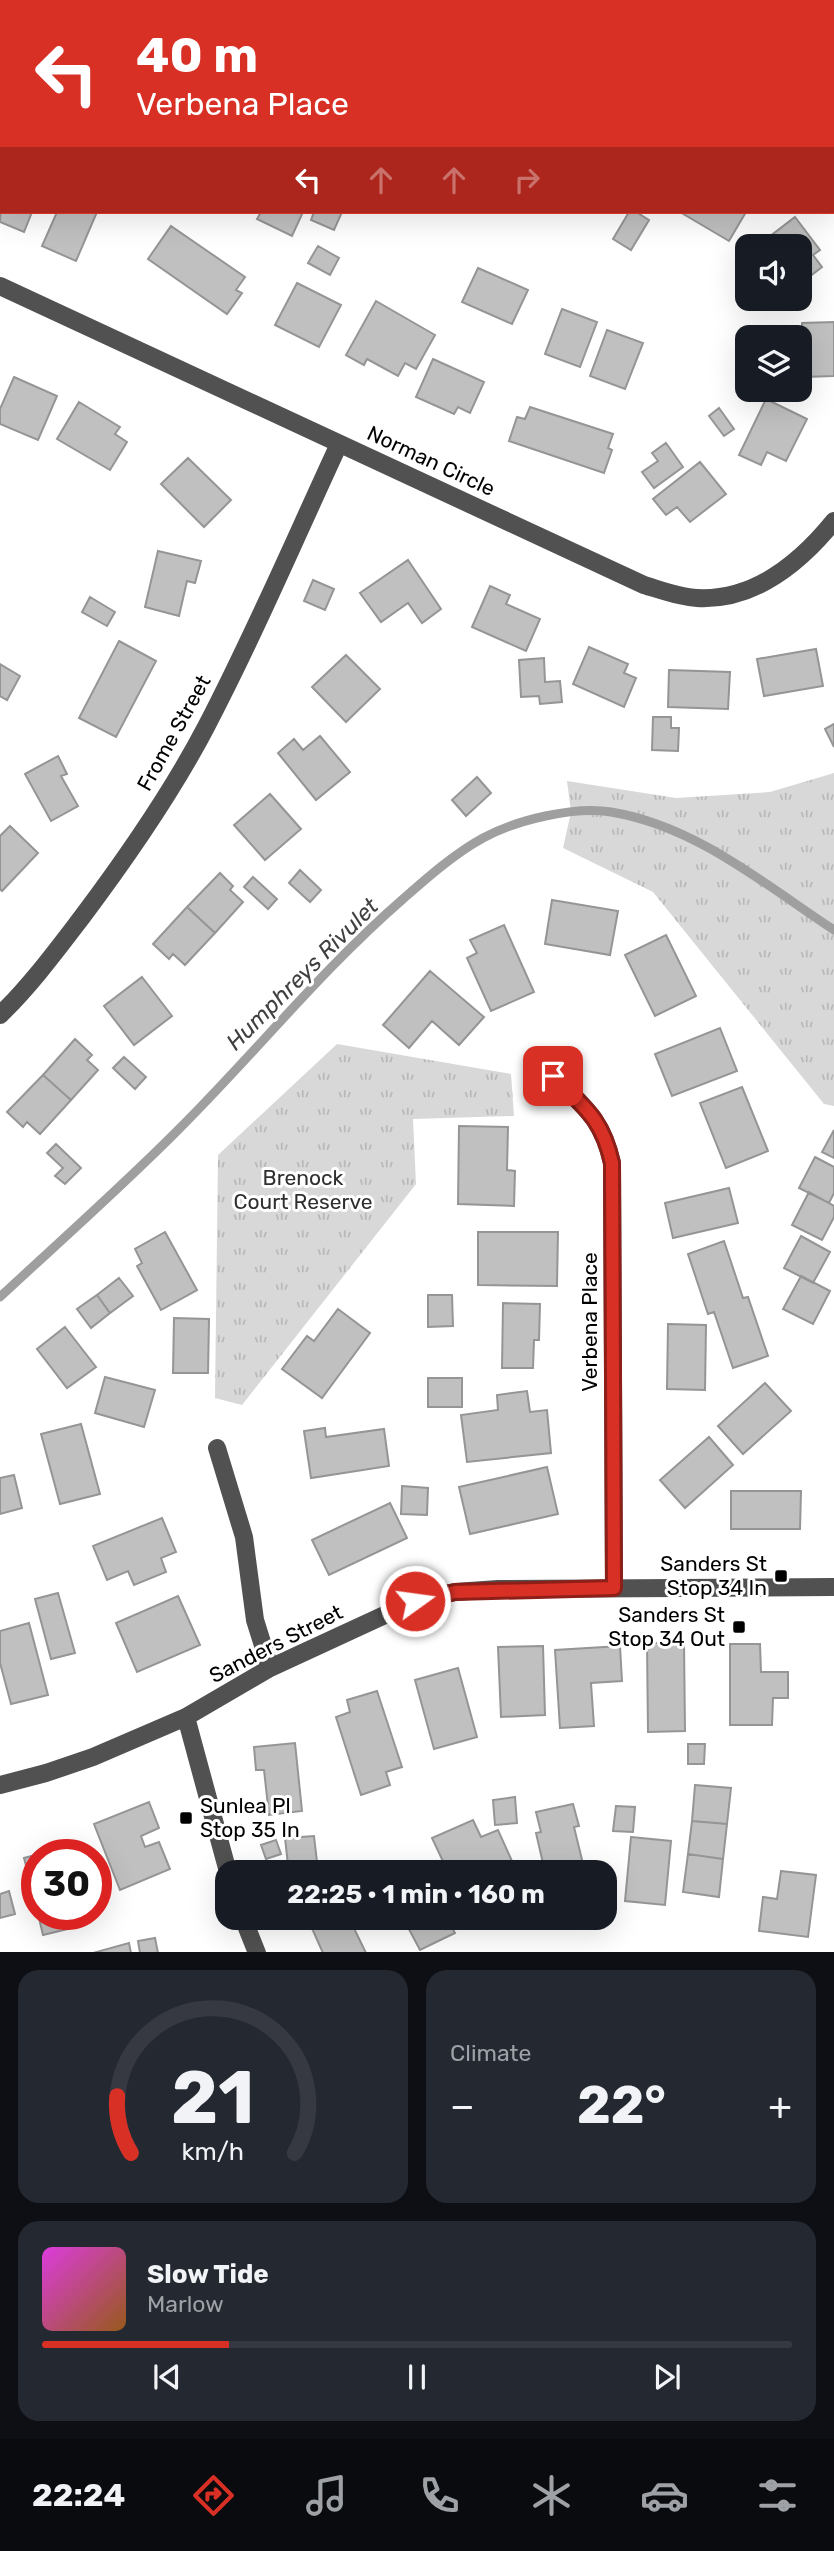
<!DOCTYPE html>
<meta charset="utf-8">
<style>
body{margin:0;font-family:Rubik,sans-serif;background:#242831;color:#f1f3f6;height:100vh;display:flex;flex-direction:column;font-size:26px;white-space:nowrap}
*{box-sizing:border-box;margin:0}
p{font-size:23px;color:#9ea1a6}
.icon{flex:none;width:38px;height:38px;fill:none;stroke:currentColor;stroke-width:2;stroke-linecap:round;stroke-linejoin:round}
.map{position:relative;height:1952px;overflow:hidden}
.sheet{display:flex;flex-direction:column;gap:18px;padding:18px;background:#0d0f14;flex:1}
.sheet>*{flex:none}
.guide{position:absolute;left:0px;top:0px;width:835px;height:214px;box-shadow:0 7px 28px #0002;background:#d93025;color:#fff;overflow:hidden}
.buttons{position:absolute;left:735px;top:234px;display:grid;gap:14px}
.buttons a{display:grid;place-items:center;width:77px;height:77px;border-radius:14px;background:#171b24;box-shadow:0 7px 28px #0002;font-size:35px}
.speed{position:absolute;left:21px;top:1839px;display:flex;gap:14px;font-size:35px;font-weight:700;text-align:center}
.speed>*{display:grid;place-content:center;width:91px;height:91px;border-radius:50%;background:#171b24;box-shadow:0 7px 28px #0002;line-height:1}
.speed .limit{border:10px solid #d22;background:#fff;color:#111}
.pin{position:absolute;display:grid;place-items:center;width:60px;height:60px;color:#fff;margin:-30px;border-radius:14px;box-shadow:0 4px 10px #0006}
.me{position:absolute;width:77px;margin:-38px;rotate:76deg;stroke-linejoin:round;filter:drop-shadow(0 0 5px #0008)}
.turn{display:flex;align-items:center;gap:24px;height:147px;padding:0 21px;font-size:32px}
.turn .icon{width:91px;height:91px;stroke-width:2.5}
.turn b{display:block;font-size:49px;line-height:60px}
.lanes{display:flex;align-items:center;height:66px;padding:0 21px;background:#0003;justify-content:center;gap:35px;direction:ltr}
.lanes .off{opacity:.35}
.big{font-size:52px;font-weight:700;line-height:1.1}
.sheet .widget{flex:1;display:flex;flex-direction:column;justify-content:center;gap:10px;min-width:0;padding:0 24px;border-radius:21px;background:#242831}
.sheet .dial{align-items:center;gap:0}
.dial svg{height:182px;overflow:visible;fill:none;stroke:#363941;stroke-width:7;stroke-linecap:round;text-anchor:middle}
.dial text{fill:#f1f3f6;stroke:none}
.song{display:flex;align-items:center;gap:21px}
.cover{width:84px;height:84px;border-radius:10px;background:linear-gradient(135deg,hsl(300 70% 55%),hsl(30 70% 35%))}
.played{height:7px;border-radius:4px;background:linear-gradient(90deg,#d93025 25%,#363941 25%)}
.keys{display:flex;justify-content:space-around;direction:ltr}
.heat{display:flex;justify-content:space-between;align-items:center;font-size:38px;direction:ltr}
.sheet .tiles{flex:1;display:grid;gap:18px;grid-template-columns:1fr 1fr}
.widget:last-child{grid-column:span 2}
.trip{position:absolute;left:215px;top:1860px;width:402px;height:70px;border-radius:21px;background:#171b24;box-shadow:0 7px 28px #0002;font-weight:700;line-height:70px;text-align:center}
.tabs{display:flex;height:112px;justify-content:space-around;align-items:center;background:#090b0e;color:#9ea1a6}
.tabs .icon{width:49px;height:49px}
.tabs .active{color:#d93025}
.tabs b{font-size:32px;color:#f1f3f6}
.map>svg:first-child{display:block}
</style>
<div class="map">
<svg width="834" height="1953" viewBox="0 0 834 1953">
<defs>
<pattern id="park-tufts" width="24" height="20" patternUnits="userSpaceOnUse" patternTransform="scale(1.75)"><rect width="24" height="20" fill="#d8d8d8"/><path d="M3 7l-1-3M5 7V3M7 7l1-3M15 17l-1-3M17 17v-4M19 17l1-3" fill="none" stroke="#b8b8b8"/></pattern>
</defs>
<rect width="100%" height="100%" fill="#fff"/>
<!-- park -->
<path fill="url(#park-tufts)" d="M 834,773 L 834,1106 L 824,1104 L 653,892 L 563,848 L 571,812 L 567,781 L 676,798 L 770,792 Z
M 337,1044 L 511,1074 L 514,1116 L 413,1119 L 416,1184 L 242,1405 L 215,1398 L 218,1155 Z"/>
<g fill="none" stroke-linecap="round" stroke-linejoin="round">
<!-- stream -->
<path stroke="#9f9f9f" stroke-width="9" d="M 0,1297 C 58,1243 118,1190 174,1134 C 252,1057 320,971 403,899 C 428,877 454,854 483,838 C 516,820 574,806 611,812 C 696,826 764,884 834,930"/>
</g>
<!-- building -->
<path fill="#c0c0c0" stroke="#959595" stroke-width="2" d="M 0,0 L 52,0 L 2,2 L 0,22 Z
M 163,0 L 221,0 L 221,2 L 163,2 Z
M 250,0 L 309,0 L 249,2 Z
M 712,0 L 772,0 L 776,1 L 711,2 Z
M 2,194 L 2,212 L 32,212 L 24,232 L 0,222 Z
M 57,212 L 97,212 L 76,261 L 42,246 Z
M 261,212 L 303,212 L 292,236 L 257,219 Z
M 314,212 L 342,212 L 334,230 L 311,220 Z
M 629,212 L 636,212 L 649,220 L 631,250 L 613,239 Z
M 680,212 L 746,212 L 729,241 Z
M 795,217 L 820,250 L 813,255 L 822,267 L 800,284 L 800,247 L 756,247 Z
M 171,226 L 245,277 L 236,290 L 242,293 L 227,314 L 148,259 Z
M 318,246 L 339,258 L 330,275 L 308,263 Z
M 478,268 L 528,290 L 512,324 L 462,302 Z
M 297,283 L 341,305 L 319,347 L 275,325 Z
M 376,301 L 435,335 L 416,369 L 405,363 L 398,376 L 367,359 L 364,365 L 346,355 Z
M 562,309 L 597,322 L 580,367 L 545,354 Z
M 834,322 L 834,376 L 804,377 L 802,323 Z
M 607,330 L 643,343 L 625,389 L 590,376 Z
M 433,359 L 484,382 L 470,413 L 458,407 L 454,414 L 416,397 Z
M 14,377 L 57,396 L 38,440 L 0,424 L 0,409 Z
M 766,399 L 807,419 L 786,461 L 767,452 L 761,465 L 739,455 Z
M 79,402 L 120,427 L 115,434 L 127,442 L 110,470 L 57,439 Z
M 530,407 L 613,434 L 608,448 L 612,450 L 604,473 L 509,441 L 517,417 L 525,419 Z
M 719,408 L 734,429 L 724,436 L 709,416 Z
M 666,443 L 683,467 L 654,488 L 642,472 L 658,461 L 652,453 Z
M 188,458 L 231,500 L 204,527 L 161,484 Z
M 700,462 L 726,494 L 690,522 L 677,507 L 666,515 L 653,499 Z
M 158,551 L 201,561 L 195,583 L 187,581 L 179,616 L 145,607 Z
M 408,560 L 441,609 L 422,623 L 408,603 L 381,622 L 360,593 Z
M 313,580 L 334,589 L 325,610 L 304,601 Z
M 490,586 L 510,595 L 506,604 L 540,619 L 526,651 L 472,627 Z
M 90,597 L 115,612 L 107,626 L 82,612 Z
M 119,641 L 156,661 L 116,737 L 79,718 Z
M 589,647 L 628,664 L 624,673 L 636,678 L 624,707 L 573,684 Z
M 816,649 L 823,686 L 764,696 L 757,659 Z
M 346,655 L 380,689 L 346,722 L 312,687 Z
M 544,658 L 545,682 L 560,681 L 562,702 L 540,704 L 539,696 L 521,697 L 519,660 Z
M 0,664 L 20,676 L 7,700 L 0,696 Z
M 669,670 L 730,672 L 728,709 L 668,707 Z
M 653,717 L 671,717 L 671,728 L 679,728 L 678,751 L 652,750 Z
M 834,724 L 834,747 L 825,729 Z
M 320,736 L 350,772 L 316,800 L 278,753 L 294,739 L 303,750 Z
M 58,756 L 67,774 L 61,776 L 78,806 L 51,821 L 25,774 Z
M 477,777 L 491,793 L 466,816 L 452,800 Z
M 270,794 L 301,829 L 265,860 L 234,825 Z
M 10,826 L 38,853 L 2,891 L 0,889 L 0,836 Z
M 300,870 L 321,890 L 310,902 L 289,883 Z
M 220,873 L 233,886 L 230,890 L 243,902 L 215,933 L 187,907 Z
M 253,877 L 277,899 L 268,909 L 244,887 Z
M 552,900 L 618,911 L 610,955 L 545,944 Z
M 187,907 L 215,933 L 185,965 L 173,954 L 169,959 L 153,944 Z
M 504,925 L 534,992 L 491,1011 L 467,958 L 477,953 L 470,940 Z
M 666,935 L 696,996 L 655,1016 L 625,955 Z
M 430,971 L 484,1017 L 459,1045 L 432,1021 L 409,1048 L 383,1025 Z
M 142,977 L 172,1016 L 134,1045 L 104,1006 Z
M 720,1028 L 737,1071 L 672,1096 L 655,1054 Z
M 75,1039 L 92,1055 L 87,1060 L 98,1070 L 71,1100 L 43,1075 Z
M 124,1057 L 146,1077 L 135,1089 L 113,1068 Z
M 43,1075 L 71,1100 L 40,1134 L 27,1122 L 23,1127 L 7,1112 Z
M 742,1087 L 768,1151 L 726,1168 L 700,1103 Z
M 459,1126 L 508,1127 L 507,1170 L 515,1171 L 514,1206 L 458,1204 Z
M 834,1130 L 834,1158 L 822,1152 Z
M 56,1144 L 81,1168 L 65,1184 L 55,1176 L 63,1168 L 47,1153 Z
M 815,1157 L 834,1167 L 834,1193 L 829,1203 L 799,1188 Z
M 729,1188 L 738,1223 L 673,1238 L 665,1203 Z
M 809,1192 L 834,1206 L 834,1217 L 822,1240 L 792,1225 Z
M 165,1232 L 197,1290 L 161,1310 L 137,1266 L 142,1263 L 135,1249 Z
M 478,1232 L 558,1232 L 557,1286 L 478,1285 Z
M 801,1236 L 830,1252 L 813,1283 L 784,1268 Z
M 724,1241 L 743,1298 L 748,1297 L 768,1356 L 733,1368 L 714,1312 L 708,1314 L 688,1254 Z
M 801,1276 L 830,1291 L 813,1324 L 783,1309 Z
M 119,1278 L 133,1296 L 110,1313 L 97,1295 Z
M 97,1295 L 110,1313 L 91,1328 L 77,1309 Z
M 428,1295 L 452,1295 L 453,1326 L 428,1327 Z
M 503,1303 L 540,1304 L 539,1340 L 534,1340 L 533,1368 L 502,1368 Z
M 338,1309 L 370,1333 L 322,1398 L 282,1369 L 307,1336 L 314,1341 Z
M 174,1318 L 209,1319 L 208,1373 L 173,1373 Z
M 668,1324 L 706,1325 L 705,1390 L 667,1389 Z
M 65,1327 L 96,1367 L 67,1388 L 37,1349 Z
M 105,1377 L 155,1390 L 144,1427 L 95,1413 Z
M 428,1378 L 462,1378 L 462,1407 L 428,1407 Z
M 765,1383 L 791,1411 L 743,1454 L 718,1426 Z
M 527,1391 L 530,1412 L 547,1410 L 551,1453 L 467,1462 L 461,1415 L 498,1410 L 497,1395 Z
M 81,1424 L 100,1494 L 60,1504 L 41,1434 Z
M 325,1428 L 326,1437 L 384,1429 L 389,1466 L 311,1478 L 304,1431 Z
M 709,1437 L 733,1465 L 685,1508 L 660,1480 Z
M 547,1467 L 558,1514 L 470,1534 L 459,1487 Z
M 14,1475 L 22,1508 L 0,1514 L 0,1478 Z
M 402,1486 L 428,1488 L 427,1515 L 401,1514 Z
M 731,1491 L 801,1491 L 800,1529 L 731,1529 Z
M 390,1503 L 407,1538 L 329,1575 L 312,1540 Z
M 162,1518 L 176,1552 L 161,1558 L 166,1572 L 134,1585 L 128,1571 L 107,1580 L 93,1546 Z
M 58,1593 L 75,1653 L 51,1659 L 35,1599 Z
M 178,1596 L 200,1645 L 137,1672 L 116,1623 Z
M 29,1623 L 48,1695 L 11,1704 L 0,1663 L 0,1631 Z
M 647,1643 L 684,1643 L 685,1731 L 648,1732 Z
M 730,1644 L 760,1644 L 761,1672 L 788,1672 L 788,1698 L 773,1698 L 772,1725 L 730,1725 Z
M 543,1646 L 545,1715 L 501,1717 L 498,1647 Z
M 620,1646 L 622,1681 L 591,1683 L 594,1726 L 560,1728 L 555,1650 Z
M 458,1668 L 477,1737 L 434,1749 L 415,1680 Z
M 377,1691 L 402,1767 L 386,1772 L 390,1785 L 361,1795 L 336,1717 L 350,1712 L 347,1700 Z
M 295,1743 L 302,1811 L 269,1815 L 264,1770 L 256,1770 L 254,1747 Z
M 688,1744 L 705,1744 L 704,1764 L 688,1764 Z
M 695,1785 L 731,1788 L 727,1824 L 692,1821 Z
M 515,1797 L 517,1823 L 495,1825 L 493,1800 Z
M 149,1802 L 159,1828 L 141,1836 L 145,1847 L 159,1842 L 170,1869 L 120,1890 L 94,1824 Z
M 573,1804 L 579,1826 L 574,1827 L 585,1872 L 545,1872 L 536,1833 L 541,1832 L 536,1812 Z
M 616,1806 L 635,1807 L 633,1832 L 613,1831 Z
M 473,1820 L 481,1837 L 498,1830 L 512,1861 L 492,1872 L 448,1872 L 432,1838 Z
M 692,1821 L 727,1824 L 723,1859 L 688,1854 Z
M 314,1836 L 317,1862 L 288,1865 L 285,1838 Z
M 631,1837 L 671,1841 L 665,1905 L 625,1901 Z
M 276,1840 L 281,1854 L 266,1859 L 261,1845 Z
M 58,1849 L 59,1855 L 37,1855 L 37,1908 L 24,1858 Z
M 688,1854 L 723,1859 L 719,1897 L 683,1892 Z
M 781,1871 L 816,1875 L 808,1937 L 759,1931 L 763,1897 L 777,1899 Z
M 9,1891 L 15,1914 L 0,1918 L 0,1894 Z
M 38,1914 L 77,1914 L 80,1926 L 43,1935 Z
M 323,1918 L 349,1918 L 366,1953 L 323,1953 L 310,1924 Z
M 403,1918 L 447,1918 L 455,1933 L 420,1950 Z
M 155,1938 L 158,1953 L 140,1953 L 138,1941 Z
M 129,1943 L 131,1953 L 93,1953 Z"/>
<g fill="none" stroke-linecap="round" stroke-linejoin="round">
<!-- minor -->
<path stroke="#515151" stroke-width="18" d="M 483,0 L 487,2
M 833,162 L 834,163
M 0,286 L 644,585 C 661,590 679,597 697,598 C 754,601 800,563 834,521
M 0,1015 C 30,986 56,951 82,917 C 127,857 171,794 206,727 C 254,635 295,539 339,444
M 553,1076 C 584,1107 602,1118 612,1163 L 614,1588
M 217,1448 L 244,1537 L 255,1620 L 270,1668
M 186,1717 L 228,1872
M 0,1785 L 46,1773 L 93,1757 L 186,1717 L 270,1668 L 415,1601 L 455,1592 L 498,1589 L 834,1587
M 243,1918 L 257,1953"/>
</g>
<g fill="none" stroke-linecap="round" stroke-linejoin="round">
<!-- route casing -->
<g stroke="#8d1f18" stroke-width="18">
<path id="route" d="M 415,1601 L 455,1592 L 614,1588 L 612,1163 C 602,1118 584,1107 553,1076"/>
</g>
<!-- route -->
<use href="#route" stroke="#d93025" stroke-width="12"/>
</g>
<!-- markers -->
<g fill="#000" stroke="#fff" stroke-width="2.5">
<rect x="774" y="1569" width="14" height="14" rx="3.5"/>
<rect x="732" y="1620" width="14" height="14" rx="3.5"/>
<rect x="179" y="1811" width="14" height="14" rx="3.5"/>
</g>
<g text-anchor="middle" stroke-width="6" stroke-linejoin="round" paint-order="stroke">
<!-- street labels -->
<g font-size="21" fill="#000" stroke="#fff">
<text transform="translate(431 461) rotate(25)" y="7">Norman Circle</text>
<text transform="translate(174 733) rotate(-61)" y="7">Frome Street</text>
<text transform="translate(590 1322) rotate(-90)" y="7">Verbena Place</text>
<text transform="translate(276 1644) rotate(-27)" y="7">Sanders Street</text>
</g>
<!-- park labels -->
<g font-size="21" fill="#2f2f2f" stroke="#fff">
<text x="303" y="1185">Brenock<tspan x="303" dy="24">Court Reserve</tspan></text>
</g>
<!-- poi labels -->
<g font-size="21" fill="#000" stroke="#fff" text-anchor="end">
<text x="767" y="1571">Sanders St<tspan x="767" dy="24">Stop 34 In</tspan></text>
<text x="725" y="1622">Sanders St<tspan x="725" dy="24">Stop 34 Out</tspan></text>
<text x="200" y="1813" text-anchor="start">Sunlea Pl<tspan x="200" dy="24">Stop 35 In</tspan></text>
</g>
<!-- water labels -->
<g font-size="23" font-style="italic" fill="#404040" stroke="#fff">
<text transform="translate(302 974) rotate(-45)" y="8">Humphreys Rivulet</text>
</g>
</g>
</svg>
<div class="buttons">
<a><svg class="icon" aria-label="sound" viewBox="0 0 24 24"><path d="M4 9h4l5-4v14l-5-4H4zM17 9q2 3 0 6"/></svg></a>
<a><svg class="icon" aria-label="layers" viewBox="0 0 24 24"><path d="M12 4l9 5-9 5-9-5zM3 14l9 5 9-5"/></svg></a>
</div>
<div class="speed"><div class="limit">30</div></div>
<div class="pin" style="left:553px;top:1076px;background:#d93025"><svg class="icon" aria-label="arrive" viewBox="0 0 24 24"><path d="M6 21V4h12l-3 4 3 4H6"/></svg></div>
<svg class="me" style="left:415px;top:1601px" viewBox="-20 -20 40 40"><circle r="17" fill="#d93025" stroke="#fff" stroke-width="3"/><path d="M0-11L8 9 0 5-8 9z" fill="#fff"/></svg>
<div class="trip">22:25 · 1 min · 160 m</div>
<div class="guide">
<div class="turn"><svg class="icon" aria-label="left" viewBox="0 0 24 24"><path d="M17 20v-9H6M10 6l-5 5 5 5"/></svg><div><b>40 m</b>Verbena Place</div></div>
<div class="lanes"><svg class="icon" aria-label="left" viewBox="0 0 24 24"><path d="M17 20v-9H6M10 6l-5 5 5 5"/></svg><svg class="icon off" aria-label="ahead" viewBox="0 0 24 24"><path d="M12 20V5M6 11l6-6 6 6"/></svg><svg class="icon off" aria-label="ahead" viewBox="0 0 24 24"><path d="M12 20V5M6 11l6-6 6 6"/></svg><svg class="icon off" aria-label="right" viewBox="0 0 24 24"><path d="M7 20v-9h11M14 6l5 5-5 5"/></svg></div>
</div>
</div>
<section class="sheet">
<div class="tiles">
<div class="widget dial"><svg viewBox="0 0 100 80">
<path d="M14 69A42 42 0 1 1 86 69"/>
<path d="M14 69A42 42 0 0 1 8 44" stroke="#d93025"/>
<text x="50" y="56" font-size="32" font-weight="700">21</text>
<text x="50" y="72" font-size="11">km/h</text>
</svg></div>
<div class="widget"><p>Climate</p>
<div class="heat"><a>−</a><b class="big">22°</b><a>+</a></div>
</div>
<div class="widget">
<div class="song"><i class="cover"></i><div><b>Slow Tide</b><p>Marlow</p></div></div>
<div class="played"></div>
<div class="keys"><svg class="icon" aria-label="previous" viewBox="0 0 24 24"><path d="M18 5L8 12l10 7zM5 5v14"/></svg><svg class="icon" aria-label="pause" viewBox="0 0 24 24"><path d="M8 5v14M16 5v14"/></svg><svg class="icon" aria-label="next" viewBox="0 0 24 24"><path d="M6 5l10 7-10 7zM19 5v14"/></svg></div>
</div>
</div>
</section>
<nav class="tabs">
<b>22:24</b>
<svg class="icon active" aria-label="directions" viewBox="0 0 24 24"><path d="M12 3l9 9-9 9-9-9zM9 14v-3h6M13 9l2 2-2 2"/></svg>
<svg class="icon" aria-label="music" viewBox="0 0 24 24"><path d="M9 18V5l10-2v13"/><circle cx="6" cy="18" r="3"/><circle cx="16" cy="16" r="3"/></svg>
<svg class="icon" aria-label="phone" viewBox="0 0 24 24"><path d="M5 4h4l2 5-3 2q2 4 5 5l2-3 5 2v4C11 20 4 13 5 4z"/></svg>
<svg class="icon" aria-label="climate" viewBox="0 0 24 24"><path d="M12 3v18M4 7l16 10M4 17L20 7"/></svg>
<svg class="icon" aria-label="car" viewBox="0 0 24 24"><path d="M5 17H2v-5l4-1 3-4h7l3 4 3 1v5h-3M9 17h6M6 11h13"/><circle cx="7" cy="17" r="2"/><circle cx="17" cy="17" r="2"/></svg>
<svg class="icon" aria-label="filters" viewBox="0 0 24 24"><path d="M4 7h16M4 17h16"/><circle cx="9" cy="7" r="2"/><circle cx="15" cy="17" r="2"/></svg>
</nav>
